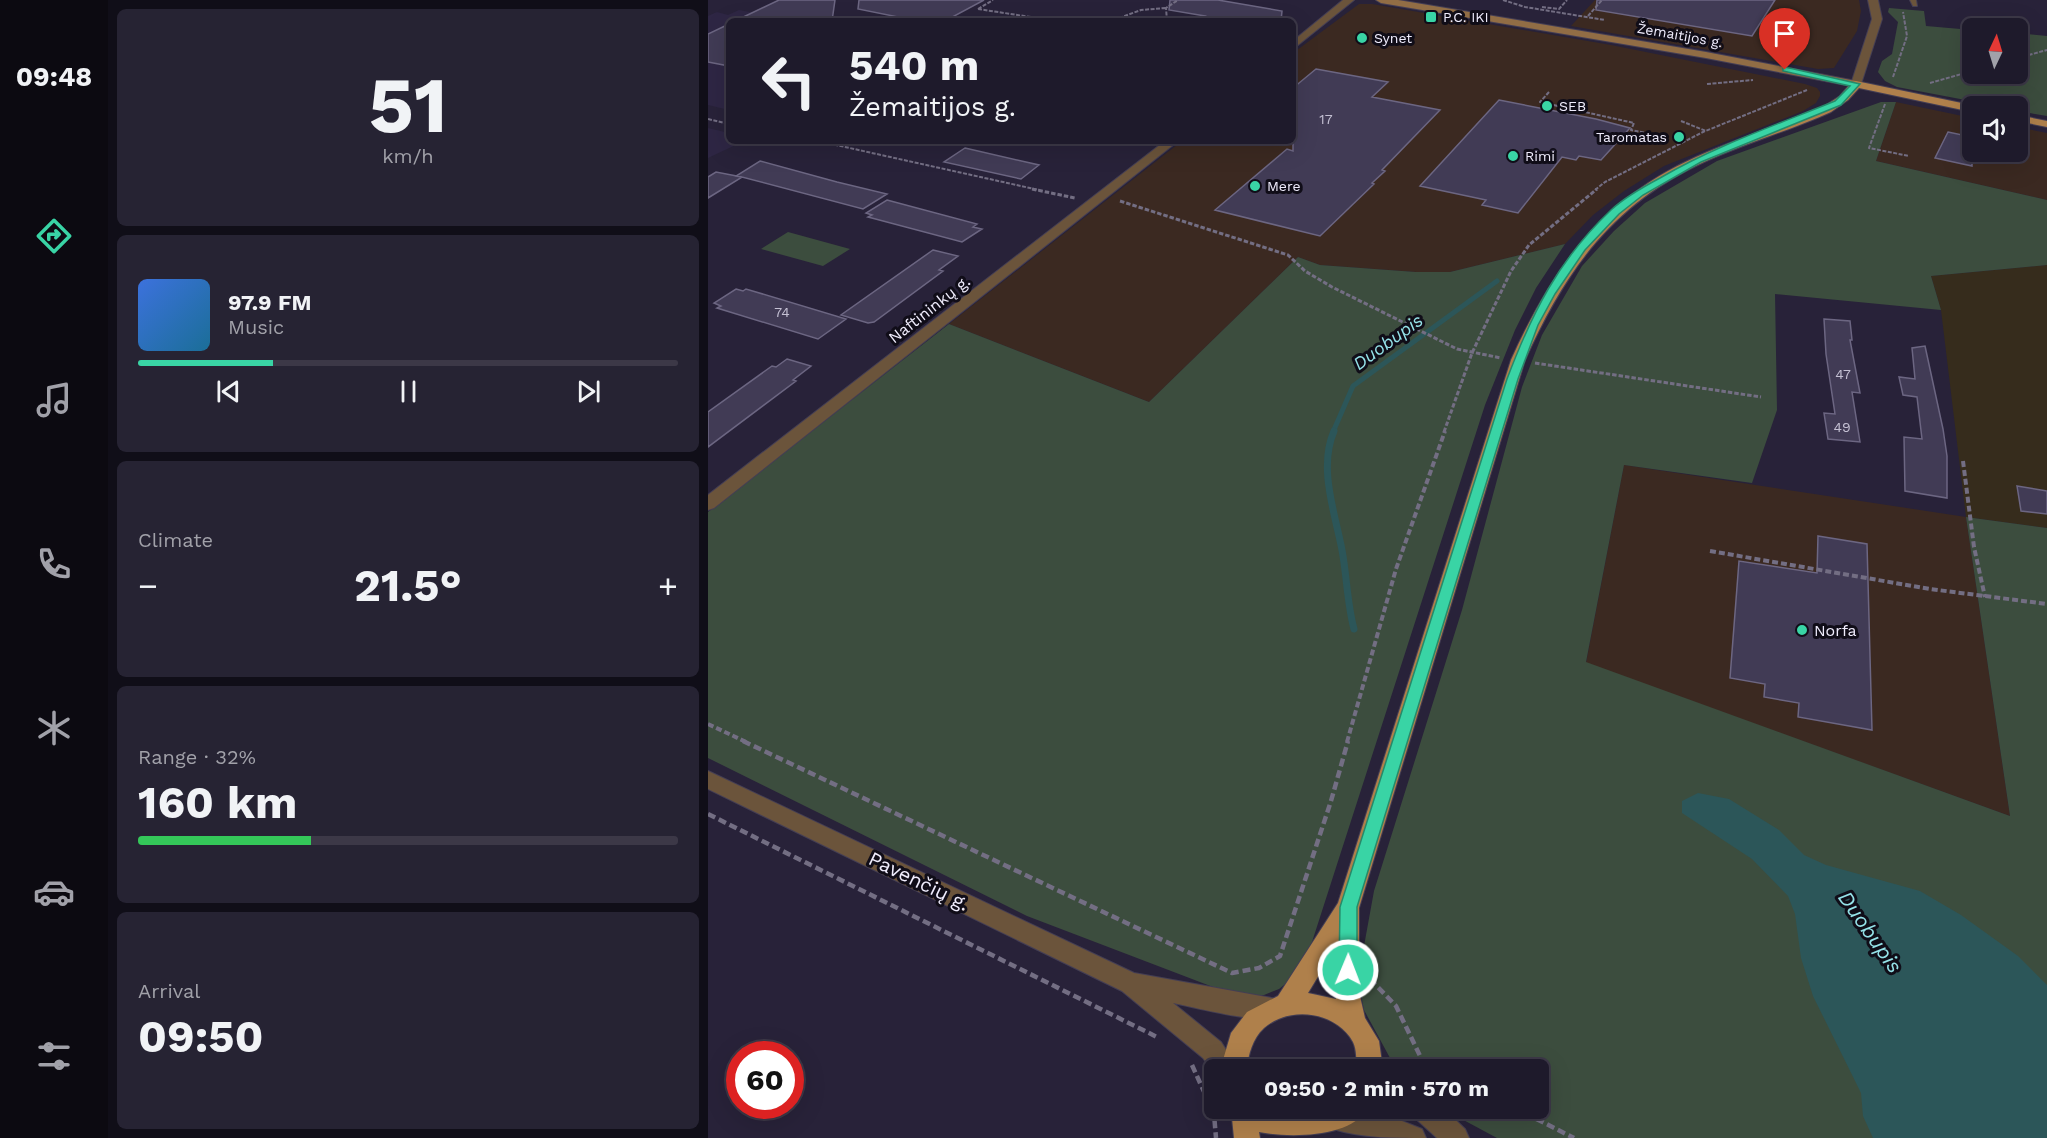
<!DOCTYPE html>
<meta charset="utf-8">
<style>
body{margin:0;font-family:"Work Sans",sans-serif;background:#262333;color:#f1f3f6;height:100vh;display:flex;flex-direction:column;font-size:22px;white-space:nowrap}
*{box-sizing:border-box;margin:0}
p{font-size:20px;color:#a1a1a9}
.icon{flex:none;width:33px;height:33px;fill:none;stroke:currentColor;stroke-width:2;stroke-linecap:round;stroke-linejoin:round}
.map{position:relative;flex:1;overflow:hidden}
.side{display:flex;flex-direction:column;gap:9px;padding:9px;background:#100e18;width:600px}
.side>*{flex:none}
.guide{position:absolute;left:18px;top:18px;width:570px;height:126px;border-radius:9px;box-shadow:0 6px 24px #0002,0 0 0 2px #3c3847;background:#1e1a2b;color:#f1f3f6;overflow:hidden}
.needle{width:39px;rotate:4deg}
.buttons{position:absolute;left:1254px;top:18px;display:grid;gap:12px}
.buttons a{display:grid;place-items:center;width:66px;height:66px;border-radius:9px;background:#1e1a2b;box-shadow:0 6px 24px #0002,0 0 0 2px #3c3847;font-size:30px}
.speed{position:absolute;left:18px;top:1041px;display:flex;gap:12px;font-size:30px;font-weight:700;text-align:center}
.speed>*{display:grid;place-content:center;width:78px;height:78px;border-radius:50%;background:#1e1a2b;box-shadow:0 6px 24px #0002,0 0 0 2px #3c3847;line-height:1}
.speed .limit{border:9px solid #d22;background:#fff;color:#111}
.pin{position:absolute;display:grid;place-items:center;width:51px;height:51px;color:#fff;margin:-62px -26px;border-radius:50% 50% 50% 0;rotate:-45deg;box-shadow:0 0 6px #0007}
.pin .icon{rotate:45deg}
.me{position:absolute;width:66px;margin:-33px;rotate:1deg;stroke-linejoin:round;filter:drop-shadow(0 0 4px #0008)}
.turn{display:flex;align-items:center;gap:21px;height:126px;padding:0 24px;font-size:27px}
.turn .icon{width:78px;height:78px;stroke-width:2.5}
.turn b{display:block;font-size:42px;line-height:51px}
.big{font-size:45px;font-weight:700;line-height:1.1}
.side .tile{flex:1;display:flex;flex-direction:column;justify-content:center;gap:9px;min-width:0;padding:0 21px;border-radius:9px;background:#262333}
.side .dial{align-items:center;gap:0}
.dial b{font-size:78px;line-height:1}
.song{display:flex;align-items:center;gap:18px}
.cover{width:72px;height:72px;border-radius:9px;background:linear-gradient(135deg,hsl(220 70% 55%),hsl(200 70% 35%))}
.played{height:6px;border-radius:3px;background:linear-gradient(90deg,#39d4a5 25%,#3c3847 25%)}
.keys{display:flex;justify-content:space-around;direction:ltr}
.heat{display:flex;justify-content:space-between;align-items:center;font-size:33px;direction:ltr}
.charge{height:9px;border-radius:4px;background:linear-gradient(90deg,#34c759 32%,#3c3847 0)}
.trip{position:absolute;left:496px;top:1059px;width:345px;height:60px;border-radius:9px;background:#1e1a2b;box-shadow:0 6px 24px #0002,0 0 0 2px #3c3847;font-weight:700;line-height:60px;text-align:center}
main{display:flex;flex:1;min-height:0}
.menu{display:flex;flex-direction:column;width:108px;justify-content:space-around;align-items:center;background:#0c0a11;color:#a1a1a9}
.menu .icon{width:42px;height:42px}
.menu .on{color:#39d4a5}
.menu b{font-size:27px;color:#f1f3f6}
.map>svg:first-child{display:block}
</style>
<main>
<nav class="menu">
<b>09:48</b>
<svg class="icon on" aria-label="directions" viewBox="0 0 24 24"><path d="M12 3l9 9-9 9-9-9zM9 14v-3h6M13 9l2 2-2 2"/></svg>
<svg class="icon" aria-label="music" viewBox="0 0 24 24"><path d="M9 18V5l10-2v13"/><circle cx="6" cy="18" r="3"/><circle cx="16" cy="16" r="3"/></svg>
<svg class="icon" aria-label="phone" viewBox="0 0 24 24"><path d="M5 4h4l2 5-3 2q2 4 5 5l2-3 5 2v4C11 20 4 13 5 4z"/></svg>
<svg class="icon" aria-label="climate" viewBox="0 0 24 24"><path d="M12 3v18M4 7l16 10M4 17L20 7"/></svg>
<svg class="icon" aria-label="car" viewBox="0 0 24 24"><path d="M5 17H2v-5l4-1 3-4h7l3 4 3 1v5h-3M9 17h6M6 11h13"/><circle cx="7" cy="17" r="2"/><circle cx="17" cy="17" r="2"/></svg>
<svg class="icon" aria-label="filters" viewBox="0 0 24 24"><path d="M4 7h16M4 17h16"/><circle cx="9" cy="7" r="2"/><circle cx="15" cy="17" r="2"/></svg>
</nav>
<section class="side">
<div class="tile dial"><b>51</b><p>km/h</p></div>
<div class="tile">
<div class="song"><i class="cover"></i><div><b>97.9 FM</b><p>Music</p></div></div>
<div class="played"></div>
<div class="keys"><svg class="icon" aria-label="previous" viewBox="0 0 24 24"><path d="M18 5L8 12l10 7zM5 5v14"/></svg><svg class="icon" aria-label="pause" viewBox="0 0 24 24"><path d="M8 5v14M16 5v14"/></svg><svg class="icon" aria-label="next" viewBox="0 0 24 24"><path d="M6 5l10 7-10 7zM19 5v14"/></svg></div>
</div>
<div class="tile"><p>Climate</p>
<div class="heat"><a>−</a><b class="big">21.5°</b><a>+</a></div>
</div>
<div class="tile"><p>Range · 32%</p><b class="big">160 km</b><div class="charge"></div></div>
<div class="tile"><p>Arrival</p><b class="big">09:50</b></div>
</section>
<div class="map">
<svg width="1339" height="1138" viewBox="0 0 1339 1138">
<rect width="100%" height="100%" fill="#282239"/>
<!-- commercial -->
<path fill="#3b2921" d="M 887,0 L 1151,0 L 1153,11 L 1149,31 L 1126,68 L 1110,69 L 863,26 Z
M 651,4 L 664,4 L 903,45 L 1097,84 L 1109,88 L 1112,92 L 1112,96 L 1108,103 L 1095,111 L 956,166 L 916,191 L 885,215 L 857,244 L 742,272 L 708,272 L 612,265 L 590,257 L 441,402 L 241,324 L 474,141 L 585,141 L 585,53 Z
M 1188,102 L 1264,118 L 1264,152 L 1310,152 L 1310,127 L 1339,133 L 1339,200 L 1168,161 Z
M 916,465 L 1258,517 L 1302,816 L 878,663 Z"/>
<!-- industrial -->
<path fill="#362c1c" d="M 1339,265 L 1339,528 L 1258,517 L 1233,310 L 1223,276 Z"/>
<!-- built -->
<path fill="#2e2644" d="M 31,10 L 90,21 L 21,21 L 21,110 L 0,105 L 0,16 L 9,12 L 20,15 Z
M 0,128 L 21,133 L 21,141 L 36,141 L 0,158 Z"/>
<!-- green -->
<path fill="#3c4d3e" d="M 1181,8 L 1216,11 L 1218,26 L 1264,30 L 1264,74 L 1310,74 L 1310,33 L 1339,36 L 1339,116 L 1310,111 L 1310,106 L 1289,106 L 1189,87 L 1177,81 L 1170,72 L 1174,61 L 1184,54 L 1190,22 L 1180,12 Z
M 1173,102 L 1188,102 L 1168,161 L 1339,200 L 1339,265 L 1223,276 L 1233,310 L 1067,294 L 1069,410 L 1044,483 L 916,465 L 878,662 L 1302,816 L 1258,517 L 1339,528 L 1339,1138 L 789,1138 L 735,1109 L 831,1108 L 831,1070 L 688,1069 L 656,1010 L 652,990 L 654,957 L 666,891 L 754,610 L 814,387 L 834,335 L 874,266 L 906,231 L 937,203 L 1009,161 Z
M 80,232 L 142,249 L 115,266 L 53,249 Z
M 857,244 L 828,288 L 807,330 L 777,405 L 604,942 L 586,977 L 571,989 L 556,995 L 542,996 L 505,987 L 319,916 L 0,758 L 0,512 L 241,324 L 441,402 L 590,257 L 612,265 L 708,272 L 742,272 Z"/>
<!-- water -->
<path fill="#2c5659" d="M 990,793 L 1021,799 L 1071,830 L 1096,855 L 1118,865 L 1212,891 L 1253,915 L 1310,956 L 1339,985 L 1339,1138 L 1165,1138 L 1155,1116 L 1153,1093 L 1105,996 L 1093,958 L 1087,914 L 1080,896 L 1044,859 L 974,813 L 974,801 Z"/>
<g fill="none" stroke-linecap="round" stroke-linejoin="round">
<!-- stream-far1 -->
<path stroke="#2c5659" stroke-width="5" d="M 625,432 L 645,386 L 789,281"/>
<!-- stream -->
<path stroke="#2c5659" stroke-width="7" d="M 626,431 C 610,468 627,513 634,550 C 639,577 639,603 646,629"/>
</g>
<!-- building -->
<path fill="#413b55" stroke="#6c6682" stroke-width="1.5" d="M 71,0 L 127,0 L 124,21 L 27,21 Z
M 151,0 L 276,0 L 237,21 L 200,19 L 150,9 Z
M 462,0 L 510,0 L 574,11 L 573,21 L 490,21 L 497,16 L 461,10 Z
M 889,0 L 1067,0 L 1044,36 L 888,10 Z
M 21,24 L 21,66 L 0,62 L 0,34 Z
M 608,69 L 680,82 L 664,97 L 732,110 L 674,170 L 677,171 L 664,183 L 666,184 L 612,236 L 507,210 L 579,149 L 585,151 L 585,88 Z
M 791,100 L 888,119 L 922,128 L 893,160 L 871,156 L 868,160 L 854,157 L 810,213 L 774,205 L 778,200 L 712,186 Z
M 1240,132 L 1264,137 L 1264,166 L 1227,158 Z
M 257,148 L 331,165 L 313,179 L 236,162 Z
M 52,161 L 129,182 L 179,194 L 155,209 L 34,177 L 0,198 L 0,177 L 8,172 L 34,177 L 28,176 Z
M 179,200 L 269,224 L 265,227 L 274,229 L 254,242 L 160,217 L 164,215 L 158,213 Z
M 225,250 L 250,256 L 231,270 L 235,271 L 166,322 L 160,323 L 133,315 Z
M 28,289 L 35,291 L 38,289 L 138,319 L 110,339 L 9,308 L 13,306 L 6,303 Z
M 1116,319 L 1142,321 L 1144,340 L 1142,340 L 1152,393 L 1144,392 L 1152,442 L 1120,439 L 1116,413 L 1127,414 L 1118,354 Z
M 1217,346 L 1235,429 L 1239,456 L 1239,498 L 1197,491 L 1196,437 L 1214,439 L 1209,397 L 1195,395 L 1191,377 L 1207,379 L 1204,348 Z
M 79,359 L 103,366 L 85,380 L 88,381 L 0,447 L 0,412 L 64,366 L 68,367 Z
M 1309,486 L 1339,491 L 1339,514 L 1313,511 Z
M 1110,536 L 1159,544 L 1164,730 L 1090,717 L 1091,703 L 1056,697 L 1057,684 L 1022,678 L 1031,561 L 1109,573 Z"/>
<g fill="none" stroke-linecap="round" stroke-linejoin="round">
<!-- service casing -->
<g stroke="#443e54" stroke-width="2">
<path id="service" d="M 1202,0 L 1208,0 L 1209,6 L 1205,6 Z"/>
</g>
<!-- minor casing -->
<g stroke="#443e54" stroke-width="2">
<path id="minor" d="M 635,0 L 646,0 L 585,49 L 585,41 Z
M 1160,0 L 1170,0 L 1174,19 L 1153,84 L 1148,87 L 1143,84 L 1164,19 Z
M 457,141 L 470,141 L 6,508 L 0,510 L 0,495 Z
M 0,771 L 426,973 L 575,1000 L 578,1008 L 575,1016 C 551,1025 491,1008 465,1003 L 513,1042 L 531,1070 L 507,1070 L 507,1074 L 495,1058 L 414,991 L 0,789 Z
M 631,1108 C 659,1108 688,1118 714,1129 L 718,1138 C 687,1138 654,1138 625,1129 L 621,1120 L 625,1111 Z
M 702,1108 L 735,1108 L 757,1129 L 761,1138 L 729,1138 L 706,1117 Z"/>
</g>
<!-- secondary casing -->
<g stroke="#443e54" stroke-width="2">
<path id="secondary" d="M 668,0 L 690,0 L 998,52 L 1148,81 L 1153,84 L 1148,87 L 998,58 L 673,3 Z"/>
</g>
<!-- primary casing -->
<g stroke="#443e54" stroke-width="2">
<path id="primary" d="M 1148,81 L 1268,106 L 1264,106 L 1264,112 L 1151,88 L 1140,100 L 1123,112 C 1081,131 1037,143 996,162 C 904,204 857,271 817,360 L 651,908 L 651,992 L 657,1018 L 671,1041 L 675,1070 L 649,1070 C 648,1061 649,1050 645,1042 C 629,1012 582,1005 556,1028 C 544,1039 541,1054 538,1070 L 512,1070 L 523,1033 L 539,1012 L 570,996 L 630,903 L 803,360 C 844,269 894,199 988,157 C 1029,138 1073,126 1115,107 L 1132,96 L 1144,82 ZM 628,947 L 628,999 L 600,993 Z
M 1310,115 L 1339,121 L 1339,127 L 1310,121 Z
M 523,1108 L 560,1108 L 578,1116 L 592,1118 L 606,1116 L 624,1108 L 659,1108 C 645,1138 580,1138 551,1132 L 552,1138 L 526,1138 Z"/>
</g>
<!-- path-far3 -->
<path stroke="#736e83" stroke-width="2" stroke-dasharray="4 1.5" stroke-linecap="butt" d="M 795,0 L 817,7 L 897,20
M 834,7 L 851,9 L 859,0
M 270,9 L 349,21
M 270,9 L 285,0
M 880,16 L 894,0
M 411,18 L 433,10 L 458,8
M 459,21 L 458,8 L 470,0
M 1310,58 L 1339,50
M 1185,77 L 1199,36 L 1195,12
M 1222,83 L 1264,71
M 999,84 L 1045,80
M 841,92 L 832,102 L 926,123 L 923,130 L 949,135
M 1275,99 L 1306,105
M 1177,104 L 1161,148 L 1201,156
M 0,119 L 21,124
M 973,121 L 998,131
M 110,141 L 331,190
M 887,190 L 897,182 L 995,132 L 1099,90"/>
<!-- path-far2 -->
<path stroke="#736e83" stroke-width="3" stroke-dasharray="4.5 2" stroke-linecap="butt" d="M 324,189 L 367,198
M 412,201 L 580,255 L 597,271 L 624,287 L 749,349 L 793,358
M 827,363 L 1053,397
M 736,432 L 764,353 L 803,271 L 821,245 L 889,189"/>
<!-- path-far1 -->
<path stroke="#736e83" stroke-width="4" stroke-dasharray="6 3" stroke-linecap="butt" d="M 1255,461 L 1266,547 L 1277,597
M 1002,551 L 1222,589 L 1339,604
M 0,724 L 38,742
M 639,742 L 688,569 L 737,431"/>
<!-- path -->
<path stroke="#736e83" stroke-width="4.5" stroke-dasharray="8 4" stroke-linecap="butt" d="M 35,741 L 524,973 L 551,968 L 572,956 L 623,801 L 640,741
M 0,814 L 451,1038
M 662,979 L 688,1006 L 715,1062 L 730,1070
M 484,1065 L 506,1114 L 508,1138
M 713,1070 L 715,1062
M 807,1108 L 866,1138"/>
<!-- service -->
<use href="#service" fill="#6b543b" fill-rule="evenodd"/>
<!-- minor -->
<use href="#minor" fill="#6b543b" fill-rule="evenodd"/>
<!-- secondary -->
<use href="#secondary" fill="#916d45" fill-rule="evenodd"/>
<!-- primary -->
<use href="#primary" fill="#af804b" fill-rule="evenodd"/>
</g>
<!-- route -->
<path fill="#39d4a5" stroke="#258a6b" stroke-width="1.5" d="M 1077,67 L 1152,84 L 1133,105 L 993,162 L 935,195 L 911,214 L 877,250 L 847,294 L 830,325 L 810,379 L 649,907 L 649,970 L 646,976 L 640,978 L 633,976 L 631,970 L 632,907 L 799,379 C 824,313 850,260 903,210 C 917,197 935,187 952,178 C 1007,146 1068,125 1127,101 L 1142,86 L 1075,71 L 1075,68 Z"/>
<!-- markers -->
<g fill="#39d4a5" stroke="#100d18" stroke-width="2">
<rect x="717" y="11" width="12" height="12" rx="3"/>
<circle cx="654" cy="38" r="6"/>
<circle cx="839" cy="106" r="6"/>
<circle cx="971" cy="137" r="6"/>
<circle cx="805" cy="156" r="6"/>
<circle cx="547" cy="186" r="6"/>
<circle cx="1094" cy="630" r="6"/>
</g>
<g text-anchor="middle" stroke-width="6" stroke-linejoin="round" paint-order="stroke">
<!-- far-poi labels -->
<g font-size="14" fill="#f0edfd" stroke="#100d18" text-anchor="start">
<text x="735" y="22">P.C. IKI</text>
<text x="666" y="43">Synet</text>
<text x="851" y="111">SEB</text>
<text x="959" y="142" text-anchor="end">Taromatas</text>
<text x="817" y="161">Rimi</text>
<text x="559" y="191">Mere</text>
</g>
<!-- far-street labels -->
<g font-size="14" fill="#f0edfd" stroke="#100d18">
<text transform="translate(972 35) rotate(10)" y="5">Žemaitijos g.</text>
</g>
<!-- number labels -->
<g font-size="14" fill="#c4c0d3">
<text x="618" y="124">17</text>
<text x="74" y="317">74</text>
<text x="1135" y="379">47</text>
<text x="1134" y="432">49</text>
</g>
<!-- street labels -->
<g font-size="16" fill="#f0edfd" stroke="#100d18">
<text transform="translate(221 309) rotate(-38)" y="6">Naftininkų g.</text>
</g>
<!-- poi labels -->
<g font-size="16" fill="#f0edfd" stroke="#100d18" text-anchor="start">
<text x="1106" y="636">Norfa</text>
</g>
<!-- water labels -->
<g font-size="18" font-style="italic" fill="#95e3e9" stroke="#100d18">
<text transform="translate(680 342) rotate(-36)" y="6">Duobupis</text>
</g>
<!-- near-street labels -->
<g font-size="20" fill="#f0edfd" stroke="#100d18">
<text transform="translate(211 881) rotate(26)" y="7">Pavenčių g.</text>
</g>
<!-- near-water labels -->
<g font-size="21" font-style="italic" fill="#95e3e9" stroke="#100d18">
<text transform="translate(1162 932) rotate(55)" y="7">Duobupis</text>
</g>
</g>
</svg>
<div class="buttons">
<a><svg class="needle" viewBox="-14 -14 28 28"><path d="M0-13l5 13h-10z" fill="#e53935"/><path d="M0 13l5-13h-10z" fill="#a1a1a9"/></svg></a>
<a><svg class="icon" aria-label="sound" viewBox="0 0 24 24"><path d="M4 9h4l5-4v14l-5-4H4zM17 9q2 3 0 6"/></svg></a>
</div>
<div class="speed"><div class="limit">60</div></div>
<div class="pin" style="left:1077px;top:70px;background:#d93025"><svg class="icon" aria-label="arrive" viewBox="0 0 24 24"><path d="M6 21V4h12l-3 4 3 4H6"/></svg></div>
<svg class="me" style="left:640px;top:970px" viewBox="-20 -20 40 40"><circle r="17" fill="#39d4a5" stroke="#fff" stroke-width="3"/><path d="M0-11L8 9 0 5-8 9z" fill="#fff"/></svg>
<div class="trip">09:50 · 2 min · 570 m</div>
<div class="guide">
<div class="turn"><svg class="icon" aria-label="left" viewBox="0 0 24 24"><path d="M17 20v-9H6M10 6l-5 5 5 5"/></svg><div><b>540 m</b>Žemaitijos g.</div></div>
</div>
</div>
</main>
